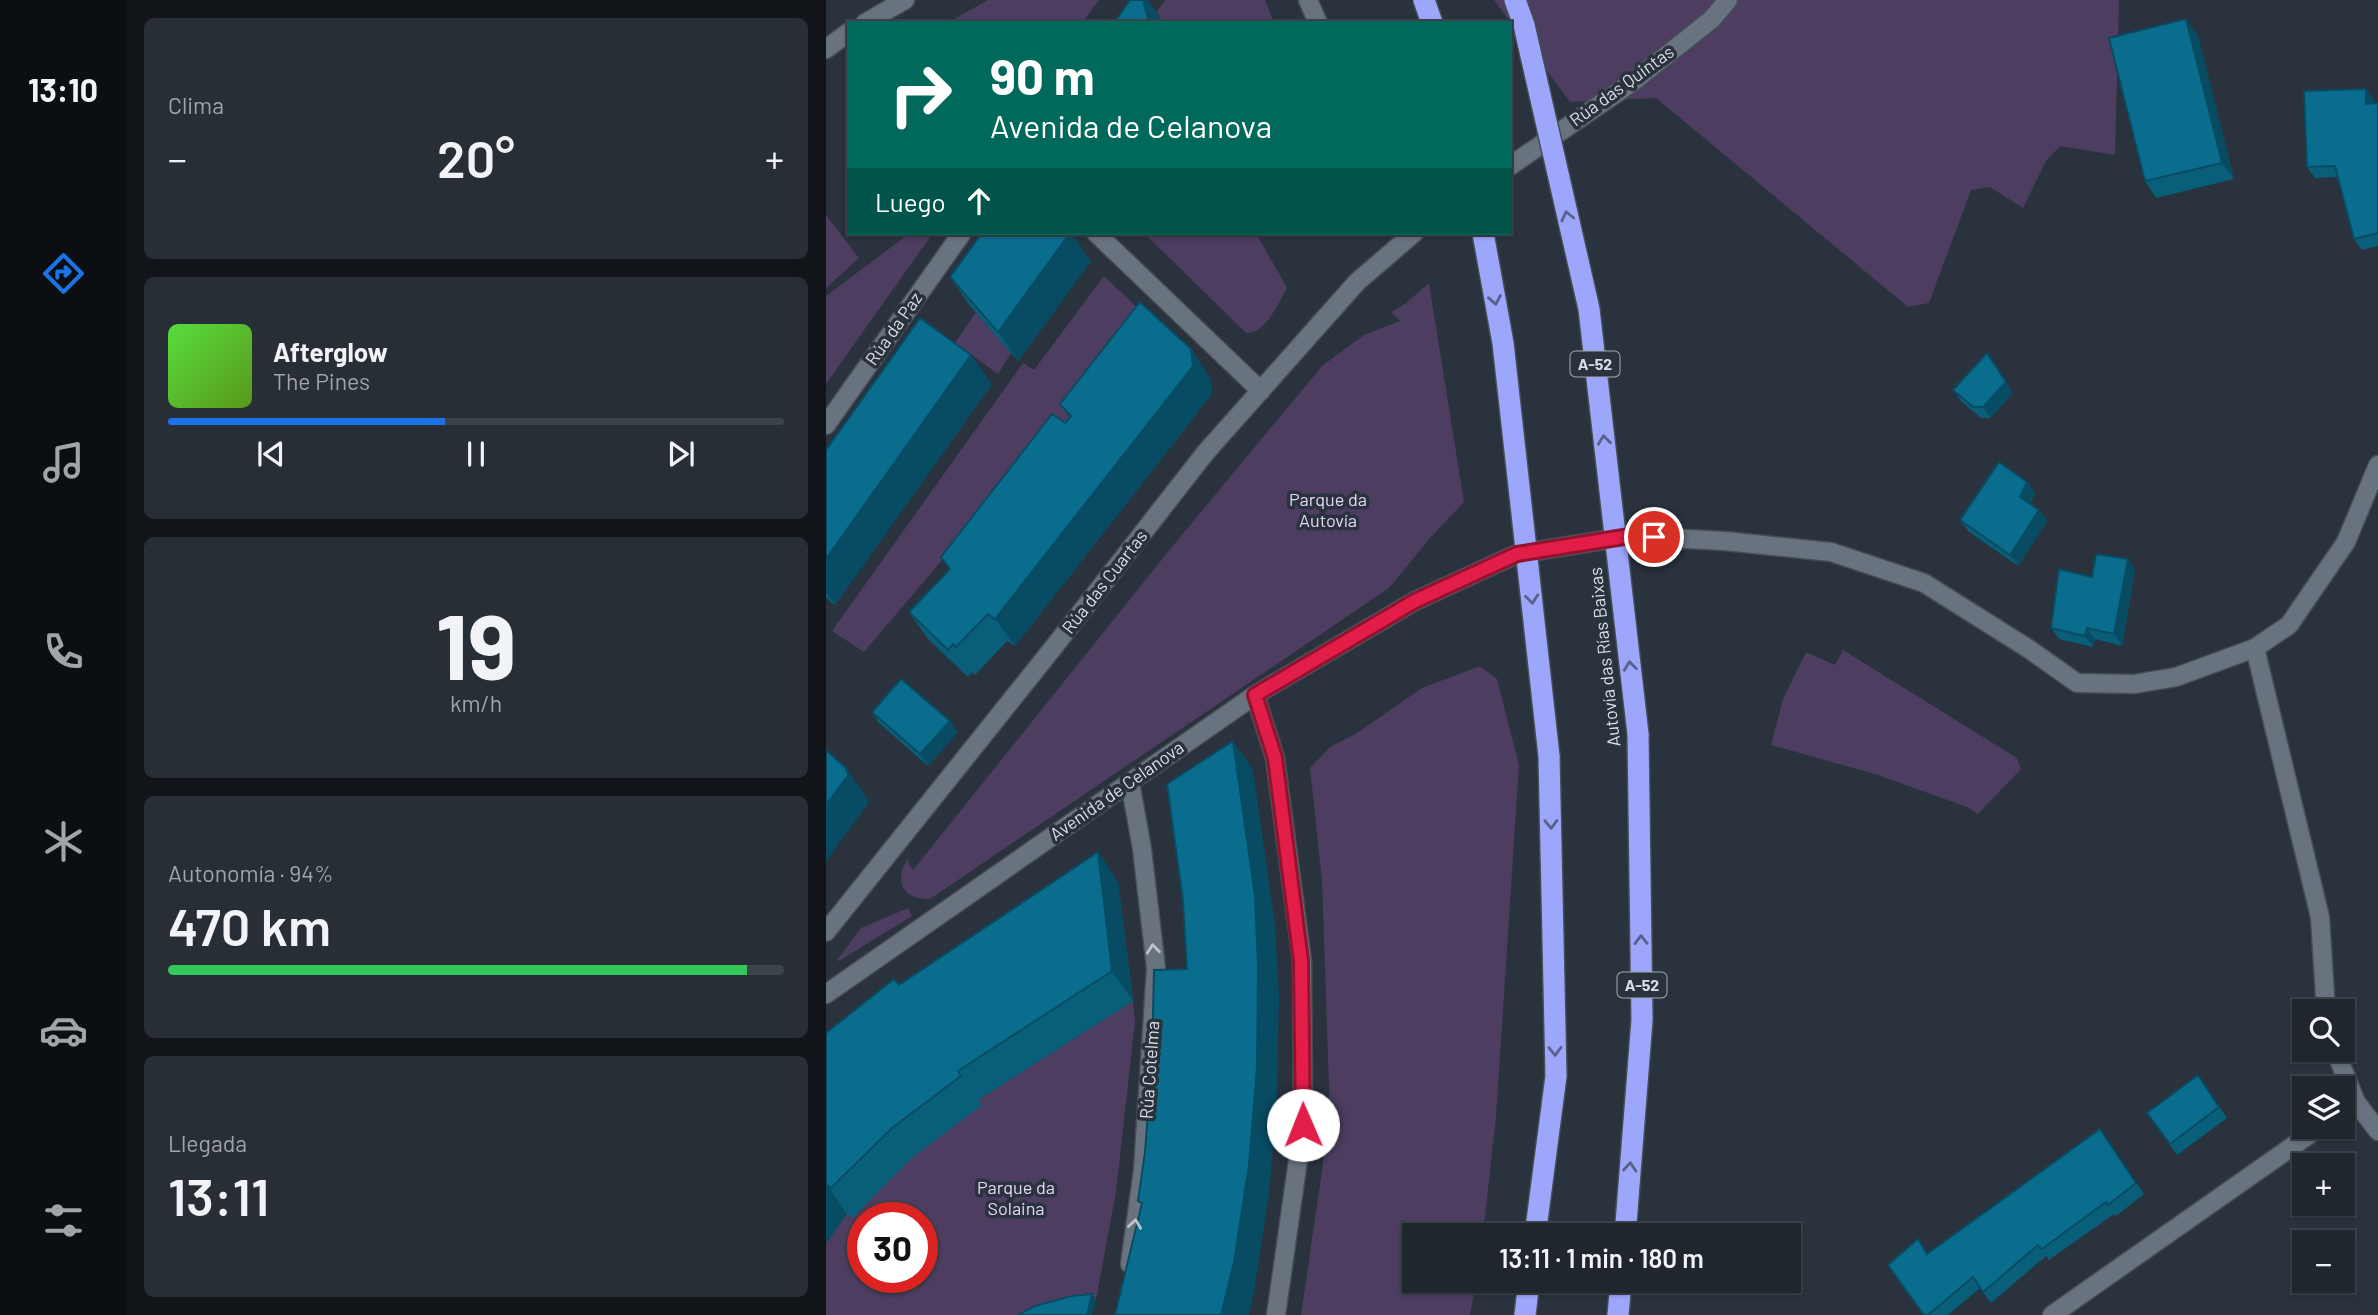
<!DOCTYPE html>
<html lang="es">
<meta charset="utf-8">
<style>
body{margin:0;font-family:Barlow,sans-serif;background:#272e36;color:#f1f3f6;height:100vh;display:flex;flex-direction:column;font-size:26px;white-space:nowrap}
*{box-sizing:border-box;margin:0}
p{font-size:23px;color:#a1a5aa}
.icon{flex:none;width:38px;height:38px;fill:none;stroke:currentColor;stroke-width:2;stroke-linecap:round;stroke-linejoin:round}
.map{position:relative;flex:1;overflow:hidden}
.details{display:flex;flex-direction:column;gap:18px;padding:18px;background:#111519;width:700px}
.details>*{flex:none}
.hud{position:absolute;left:21px;top:21px;width:665px;height:214px;border-radius:0px;box-shadow:0 2px 5px #0004,0 0 0 2px #3c434a;background:#00695c;color:#fff;overflow:hidden}
.controls{position:absolute;left:1466px;top:999px;display:grid;gap:14px}
.controls a{display:grid;place-items:center;width:63px;height:63px;border-radius:0px;background:#1f262e;box-shadow:0 2px 5px #0004,0 0 0 2px #3c434a;font-size:35px}
.speed{position:absolute;left:21px;top:1202px;display:flex;gap:14px;font-size:35px;font-weight:700;text-align:center}
.speed>*{display:grid;place-content:center;width:91px;height:91px;border-radius:50%;background:#1f262e;box-shadow:0 2px 5px #0004,0 0 0 2px #3c434a;line-height:1}
.speed .limit{border:10px solid #d22;background:#fff;color:#111}
.pin{position:absolute;display:grid;place-items:center;width:60px;height:60px;color:#fff;margin:-30px;border:4px solid #fff;border-radius:50%;box-shadow:0 2px 7px #0007}
.me{position:absolute;width:77px;margin:-38px;rotate:359deg;stroke-linejoin:round;filter:drop-shadow(0 0 5px #0008)}
.turn{display:flex;align-items:center;gap:24px;height:147px;padding:0 28px;font-size:32px}
.turn .icon{width:91px;height:91px;stroke-width:2.5}
.turn b{display:block;font-size:49px;line-height:60px}
.then{display:flex;align-items:center;height:66px;padding:0 28px;background:#0003;gap:14px;font-size:26px}
.big{font-size:52px;font-weight:600;line-height:1.1}
.details .tile{flex:1;display:flex;flex-direction:column;justify-content:center;gap:10px;min-width:0;padding:0 24px;border-radius:10px;background:#272e36}
.details .dial{align-items:center;gap:0}
.dial b{font-size:91px;line-height:1}
.song{display:flex;align-items:center;gap:21px}
.cover{width:84px;height:84px;border-radius:10px;background:linear-gradient(135deg,hsl(110 70% 55%),hsl(90 70% 35%))}
.played{height:7px;border-radius:4px;background:linear-gradient(90deg,#1a73e8 45%,#3c434a 45%)}
.keys{display:flex;justify-content:space-around;direction:ltr}
.heat{display:flex;justify-content:space-between;align-items:center;font-size:38px;direction:ltr}
.charge{height:10px;border-radius:5px;background:linear-gradient(90deg,#34c759 94%,#3c434a 0)}
.trip{position:absolute;left:576px;top:1223px;width:399px;height:70px;border-radius:0px;background:#1f262e;box-shadow:0 2px 5px #0004,0 0 0 2px #3c434a;font-weight:600;line-height:70px;text-align:center}
main{display:flex;flex:1;min-height:0}
.tabs{display:flex;flex-direction:column;width:126px;justify-content:space-around;align-items:center;background:#0c0f12;color:#a1a5aa}
.tabs .icon{width:49px;height:49px}
.tabs .selected{color:#1a73e8}
.tabs b{font-size:32px;color:#f1f3f6}
.map>svg:first-child{display:block}
</style>
<main>
<nav class="tabs">
<b>13:10</b>
<svg class="icon selected" aria-label="directions" viewBox="0 0 24 24"><path d="M12 3l9 9-9 9-9-9zM9 14v-3h6M13 9l2 2-2 2"/></svg>
<svg class="icon" aria-label="music" viewBox="0 0 24 24"><path d="M9 18V5l10-2v13"/><circle cx="6" cy="18" r="3"/><circle cx="16" cy="16" r="3"/></svg>
<svg class="icon" aria-label="phone" viewBox="0 0 24 24"><path d="M5 4h4l2 5-3 2q2 4 5 5l2-3 5 2v4C11 20 4 13 5 4z"/></svg>
<svg class="icon" aria-label="climate" viewBox="0 0 24 24"><path d="M12 3v18M4 7l16 10M4 17L20 7"/></svg>
<svg class="icon" aria-label="car" viewBox="0 0 24 24"><path d="M5 17H2v-5l4-1 3-4h7l3 4 3 1v5h-3M9 17h6M6 11h13"/><circle cx="7" cy="17" r="2"/><circle cx="17" cy="17" r="2"/></svg>
<svg class="icon" aria-label="filters" viewBox="0 0 24 24"><path d="M4 7h16M4 17h16"/><circle cx="9" cy="7" r="2"/><circle cx="15" cy="17" r="2"/></svg>
</nav>
<section class="details">
<div class="tile"><p>Clima</p>
<div class="heat"><a>−</a><b class="big">20°</b><a>+</a></div>
</div>
<div class="tile">
<div class="song"><i class="cover"></i><div><b>Afterglow</b><p>The Pines</p></div></div>
<div class="played"></div>
<div class="keys"><svg class="icon" aria-label="previous" viewBox="0 0 24 24"><path d="M18 5L8 12l10 7zM5 5v14"/></svg><svg class="icon" aria-label="pause" viewBox="0 0 24 24"><path d="M8 5v14M16 5v14"/></svg><svg class="icon" aria-label="next" viewBox="0 0 24 24"><path d="M6 5l10 7-10 7zM19 5v14"/></svg></div>
</div>
<div class="tile dial"><b>19</b><p>km/h</p></div>
<div class="tile"><p>Autonomía · 94%</p><b class="big">470 km</b><div class="charge"></div></div>
<div class="tile"><p>Llegada</p><b class="big">13:11</b></div>
</section>
<div class="map">
<svg width="1552" height="1315" viewBox="0 0 1552 1315">
<rect width="100%" height="100%" fill="#29323d"/>
<!-- green -->
<path fill="#4c3d61" fill-rule="evenodd" d="M 162,0 L 273,0 L 256,23 L 121,23 Z
M 339,0 L 439,0 L 448,23 L 335,23 L 328,16 Z
M 668,0 L 1293,0 L 1289,155 L 1234,146 L 1220,161 L 1197,208 L 1164,187 L 1145,190 L 1103,303 L 1082,307 L 830,98 L 744,102 Z
M 0,215 L 33,258 L 0,288 Z
M 84,233 L 107,233 L 0,384 L 0,296 Z
M 318,233 L 430,233 L 461,288 C 452,303 440,334 420,333 Z
M 278,276 L 334,329 L 117,559 L 38,652 L 6,631 L 197,363 L 208,370 Z
M 603,283 L 638,502 L 605,537 L 563,588 L 104,899 C 75,900 67,879 83,857 L 82,862 L 87,870 L 341,553 L 496,366 L 538,335 L 574,321 L 565,312 L 580,303 Z
M 150,312 L 185,353 L 172,374 L 129,343 Z
M 1017,650 L 1191,758 L 1195,769 L 1152,814 L 1141,807 L 1049,774 L 945,745 L 957,699 L 980,652 L 1009,665 Z
M 654,666 L 671,679 L 693,765 L 670,1117 L 657,1235 L 588,1236 L 588,1281 L 650,1281 L 644,1315 L 475,1315 L 504,1115 L 496,881 L 484,768 L 504,747 L 531,733 L 596,688 Z
M 82,908 L 86,916 L 13,961 L 11,960 L 35,928 Z
M 307,1001 L 309,1022 L 290,1192 L 270,1300 L 205,1315 L 0,1315 L 0,1243 L 21,1214 L 152,1100 ZM 37,1218 L 96,1218 L 96,1278 L 37,1278 Z"/>
<g fill="none" stroke-linecap="round" stroke-linejoin="round">
<!-- street casing -->
<g stroke="#454d56" stroke-width="21">
<path id="street" d="M 482,0 L 492,23
M 39,23 L 79,0
M 0,49 L 23,32
M 684,166 L 808,81 L 886,19 L 902,0
M 270,233 L 435,391
M 0,425 L 136,233
M 1429,648 L 1494,917 L 1500,1012
M 429,695 L 449,758 L 476,961 L 477,1125 L 450,1315
M 0,932 L 227,648 L 380,452 L 531,282 L 588,233
M 1509,1050 L 1530,1102 L 1552,1131
M 304,1264 L 317,1170 L 330,968 L 316,849 L 304,782
M 1226,1315 L 1494,1127"/>
</g>
<!-- secondary casing -->
<g stroke="#454d56" stroke-width="21">
<path id="secondary" d="M 0,994 L 429,695 L 589,601 L 691,554 L 804,536 L 899,541 L 1005,552 L 1098,583 L 1203,649 L 1251,683 L 1308,684 L 1350,677 L 1429,648 L 1463,625 L 1520,542 L 1552,465"/>
</g>
<!-- highway casing -->
<g stroke="#454d56" stroke-width="24">
<path id="highway" d="M 598,0 L 606,23
M 709,1236 L 730,1076 L 723,756
M 799,1236 L 816,1020 L 812,734
M 699,1315 L 703,1281
M 792,1315 L 795,1281"/>
</g>
<!-- street -->
<use href="#street" stroke="#69737f" stroke-width="18"/>
<!-- secondary -->
<use href="#secondary" stroke="#69737f" stroke-width="18"/>
<!-- highway -->
<use href="#highway" stroke="#9ca7fc" stroke-width="21"/>
<!-- highway-bridge casing -->
<g stroke="#454d56" stroke-width="24" stroke-linecap="butt">
<path id="highway-bridge" d="M 689,0 L 698,25 L 763,309 L 812,734
M 657,233 L 677,343 L 723,756"/>
</g>
<!-- highway-bridge -->
<use href="#highway-bridge" stroke="#9ca7fc" stroke-width="21"/>
</g>
<!-- wall -->
<path fill="#095e79" d="M 1360,19 L 1372,36 L 1408,179 L 1330,198 L 1319,181 Z
M 1548,100 L 1548,104 L 1552,103 L 1552,246 L 1536,250 L 1528,239 L 1512,177 L 1489,178 L 1481,167 Z
M 265,261 L 192,361 L 144,306 L 124,277 Z
M 384,377 L 386,394 L 189,646 L 181,641 L 149,675 L 146,672 L 142,677 L 102,639 L 83,612 L 124,569 L 115,557 L 244,418 L 234,404 Z
M 166,384 L 9,605 L 0,598 L 0,450 Z
M 1127,390 L 1187,393 L 1164,418 L 1155,418 L 1135,401 Z
M 1201,482 L 1209,493 L 1204,504 L 1221,521 L 1192,566 L 1142,531 L 1134,520 Z
M 1309,570 L 1296,646 L 1269,639 L 1267,647 L 1233,639 L 1225,628 L 1266,577 Z
M 46,712 L 132,732 L 102,766 L 53,723 Z
M 272,852 L 292,882 L 307,1001 L 152,1100 L 156,1105 L 87,1157 L 26,1218 L 21,1214 L 0,1243 L 0,1033 Z
M 1372,1075 L 1401,1118 L 1351,1155 L 1321,1113 Z
M 1274,1129 L 1318,1194 L 1290,1216 L 1288,1214 L 1223,1260 L 1220,1256 L 1165,1303 L 1154,1288 L 1122,1315 L 1098,1315 L 1101,1253 Z"/>
<!-- shaded-wall -->
<path fill="#084c63" d="M 317,0 L 322,0 L 334,17 L 335,23 L 323,23 Z
M 1360,19 L 1372,36 L 1408,179 L 1396,163 Z
M 1540,89 L 1548,100 L 1548,115 L 1540,104 Z
M 244,233 L 245,233 L 265,261 L 192,361 L 172,332 Z
M 365,349 L 384,377 L 386,394 L 189,646 L 169,619 Z
M 1161,353 L 1187,393 L 1164,418 L 1157,407 Z
M 145,355 L 166,384 L 9,605 L 0,592 L 0,559 Z
M 1201,482 L 1209,493 L 1201,508 L 1194,497 Z
M 1213,510 L 1221,521 L 1192,566 L 1184,555 Z
M 1302,559 L 1309,570 L 1296,646 L 1288,634 Z
M 1261,628 L 1269,639 L 1267,647 L 1259,636 Z
M 124,721 L 132,732 L 102,766 L 94,754 Z
M 407,741 L 427,770 L 449,925 L 453,996 L 451,1096 L 443,1194 L 428,1291 L 423,1315 L 395,1315 Z
M 21,769 L 41,798 L 41,800 L 43,803 L 0,861 L 0,805 Z
M 272,852 L 292,882 L 307,1001 L 286,971 Z
M 1,1185 L 21,1214 L 0,1243 L 0,1186 Z
M 266,1294 L 270,1300 L 266,1315 L 261,1315 Z"/>
<!-- building -->
<path fill="#0b6d8d" stroke="#084c63" stroke-width="2" d="M 304,0 L 317,0 L 323,23 L 288,23 Z
M 1360,19 L 1396,163 L 1319,181 L 1283,38 Z
M 1540,89 L 1540,104 L 1552,103 L 1552,233 L 1528,239 L 1509,166 L 1481,167 L 1478,91 Z
M 156,233 L 244,233 L 172,332 L 124,277 Z
M 314,302 L 365,349 L 367,366 L 169,619 L 162,614 L 130,647 L 127,644 L 122,650 L 83,612 L 124,569 L 115,557 L 226,414 L 239,423 L 245,416 L 234,404 Z
M 94,318 L 145,355 L 0,559 L 0,450 Z
M 1161,353 L 1180,382 L 1157,407 L 1147,407 L 1127,390 Z
M 1173,462 L 1201,482 L 1194,497 L 1213,510 L 1184,555 L 1134,520 Z
M 1270,554 L 1302,559 L 1288,634 L 1261,628 L 1259,636 L 1225,628 L 1233,569 L 1266,577 Z
M 75,679 L 124,721 L 94,754 L 46,712 Z
M 407,741 L 429,896 L 432,967 L 431,1066 L 423,1165 L 408,1262 L 395,1315 L 289,1315 L 316,1203 L 312,1201 L 319,1152 L 326,1060 L 328,970 L 361,969 L 357,901 L 341,784 Z
M 0,750 L 21,769 L 20,771 L 23,774 L 0,805 Z
M 272,852 L 286,971 L 132,1071 L 135,1076 L 66,1128 L 5,1188 L 1,1185 L 0,1186 L 0,1033 L 68,979 L 73,985 Z
M 1372,1075 L 1393,1107 L 1344,1144 L 1321,1113 Z
M 1274,1129 L 1310,1183 L 1282,1205 L 1280,1202 L 1216,1249 L 1212,1245 L 1157,1292 L 1147,1277 L 1102,1315 L 1098,1315 L 1062,1265 L 1092,1239 L 1101,1254 Z
M 266,1294 L 261,1315 L 192,1315 L 209,1306 L 246,1296 Z"/>
<!-- one-way arrows -->
<defs><path id="oneway-chevron" d="M-2-3.5L2.5 0L-2 3.5" fill="none" stroke-width="1.6" stroke-linecap="round" stroke-linejoin="round" transform="scale(1.75)"/></defs>
<g stroke="#576189">
<use href="#oneway-chevron" transform="translate(741 216) rotate(-103)"/>
<use href="#oneway-chevron" transform="translate(669 300) rotate(80)"/>
<use href="#oneway-chevron" transform="translate(778 440) rotate(-97)"/>
<use href="#oneway-chevron" transform="translate(706 599) rotate(84)"/>
<use href="#oneway-chevron" transform="translate(804 666) rotate(-97)"/>
<use href="#oneway-chevron" transform="translate(725 824) rotate(89)"/>
<use href="#oneway-chevron" transform="translate(815 940) rotate(-91)"/>
<use href="#oneway-chevron" transform="translate(729 1051) rotate(89)"/>
<use href="#oneway-chevron" transform="translate(804 1167) rotate(-85)"/>
</g>
<g stroke="#bdc4cc">
<use href="#oneway-chevron" transform="translate(327 949) rotate(-96)"/>
<use href="#oneway-chevron" transform="translate(309 1224) rotate(-82)"/>
</g>
<g fill="none" stroke-linecap="round" stroke-linejoin="round">
<!-- route casing -->
<g stroke="#92132f" stroke-width="18">
<path id="route" d="M 477,1125 L 475,961 L 449,758 L 429,695 L 589,601 L 691,554 L 804,536 L 828,537"/>
</g>
<!-- route -->
<use href="#route" stroke="#e11d48" stroke-width="12"/>
</g>
<g text-anchor="middle" stroke-width="7" stroke-linejoin="round" paint-order="stroke">
<!-- shield labels -->
<g fill="#29323d" stroke="#a4abb3" stroke-width="2">
<rect x="744.5" y="351.5" width="49" height="25" rx="5"/>
<rect x="791.5" y="972.5" width="49" height="25" rx="5"/>
</g>
<g font-size="16" font-weight="bold" fill="#d9dfe6">
<text x="769" y="370">A-52</text>
<text x="816" y="991">A-52</text>
</g>
<!-- street labels -->
<g font-size="18" fill="#d9dfe6" stroke="#29323d">
<text transform="translate(796 86) rotate(-36)" y="6">Rúa das Quintas</text>
<text transform="translate(68 329) rotate(-55)" y="6">Rúa da Paz</text>
<text transform="translate(279 582) rotate(-52)" y="6">Rúa das Cuartas</text>
<text transform="translate(779 657) rotate(-96)" y="6">Autovía das Rías Baixas</text>
<text transform="translate(291 791) rotate(-35)" y="6">Avenida de Celanova</text>
<text transform="translate(324 1070) rotate(-86)" y="6">Rúa Cotelma</text>
</g>
<!-- park labels -->
<g font-size="18" fill="#e3d6f9" stroke="#29323d">
<text x="502" y="506">Parque da<tspan x="502" dy="21">Autovía</tspan></text>
<text x="190" y="1194">Parque da<tspan x="190" dy="21">Solaina</tspan></text>
</g>
</g>
</svg>
<div class="controls">
<a><svg class="icon" aria-label="search" viewBox="0 0 24 24"><circle cx="10" cy="10" r="6"/><path d="M15 15l6 6"/></svg></a>
<a><svg class="icon" aria-label="layers" viewBox="0 0 24 24"><path d="M12 4l9 5-9 5-9-5zM3 14l9 5 9-5"/></svg></a>
<a>+</a>
<a>−</a>
</div>
<div class="speed"><div class="limit">30</div></div>
<div class="pin" style="left:828px;top:537px;background:#d93025"><svg class="icon" aria-label="arrive" viewBox="0 0 24 24"><path d="M6 21V4h12l-3 4 3 4H6"/></svg></div>
<svg class="me" style="left:477px;top:1125px" viewBox="-20 -20 40 40"><circle r="19" fill="#fff"/><path d="M0-13L10 11 0 6-10 11z" fill="#e11d48"/></svg>
<div class="trip">13:11 · 1 min · 180 m</div>
<div class="hud">
<div class="turn"><svg class="icon" aria-label="right" viewBox="0 0 24 24"><path d="M7 20v-9h11M14 6l5 5-5 5"/></svg><div><b>90 m</b>Avenida de Celanova</div></div>
<div class="then">Luego<svg class="icon" aria-label="ahead" viewBox="0 0 24 24"><path d="M12 20V5M6 11l6-6 6 6"/></svg></div>
</div>
</div>
</main>
